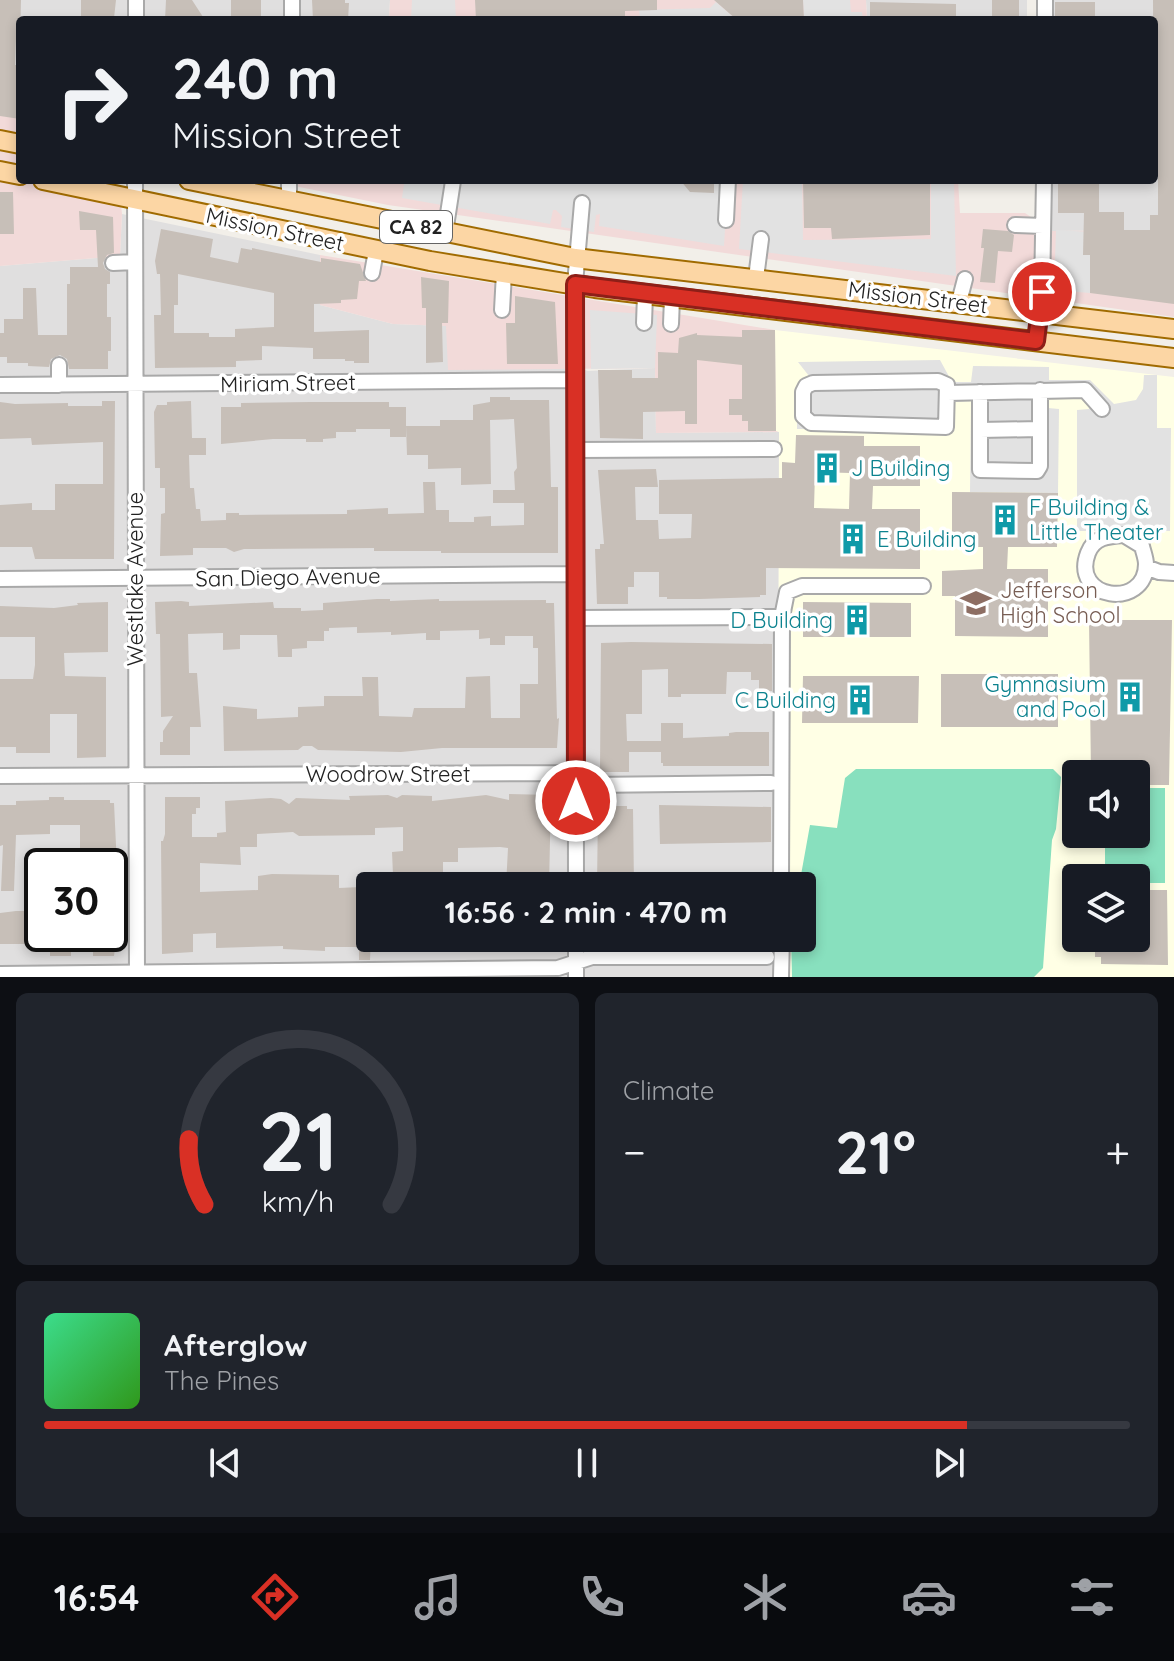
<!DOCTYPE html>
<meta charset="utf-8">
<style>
body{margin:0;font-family:Quicksand,sans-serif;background:#20242c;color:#f1f3f6;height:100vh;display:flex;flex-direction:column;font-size:30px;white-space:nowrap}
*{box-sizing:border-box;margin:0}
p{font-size:26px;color:#9ea1a6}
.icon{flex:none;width:44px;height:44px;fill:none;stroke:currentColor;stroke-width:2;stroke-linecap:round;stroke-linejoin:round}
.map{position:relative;height:977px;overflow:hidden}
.details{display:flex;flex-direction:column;gap:16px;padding:16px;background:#0d0f14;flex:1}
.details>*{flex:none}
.top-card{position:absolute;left:16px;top:16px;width:1142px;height:168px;border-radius:8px;box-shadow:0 4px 12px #0003;background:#171b24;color:#f1f3f6;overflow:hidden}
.buttons{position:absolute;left:1062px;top:760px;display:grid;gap:16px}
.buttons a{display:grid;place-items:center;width:88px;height:88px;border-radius:8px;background:#171b24;box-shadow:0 4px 12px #0003;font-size:40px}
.speed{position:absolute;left:24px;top:848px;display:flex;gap:16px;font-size:40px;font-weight:700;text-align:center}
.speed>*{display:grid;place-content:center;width:104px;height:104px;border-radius:50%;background:#171b24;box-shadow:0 4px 12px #0003;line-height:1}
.speed .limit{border:4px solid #111;border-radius:12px;background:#fff;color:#111}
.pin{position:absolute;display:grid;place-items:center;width:68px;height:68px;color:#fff;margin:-34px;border:4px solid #fff;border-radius:50%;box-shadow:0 2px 8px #0007}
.me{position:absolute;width:88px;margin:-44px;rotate:0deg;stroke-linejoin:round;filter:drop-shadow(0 0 6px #0008)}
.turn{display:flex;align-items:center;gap:28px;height:168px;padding:0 24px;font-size:36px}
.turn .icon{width:104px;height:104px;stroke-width:2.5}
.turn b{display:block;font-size:56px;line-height:68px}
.big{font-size:60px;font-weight:800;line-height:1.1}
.details .card{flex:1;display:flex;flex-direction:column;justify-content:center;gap:12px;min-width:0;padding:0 28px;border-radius:12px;background:#20242c}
.details .dial{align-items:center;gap:0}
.dial svg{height:208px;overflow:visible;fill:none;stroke:#363941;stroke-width:7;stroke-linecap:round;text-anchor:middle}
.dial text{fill:#f1f3f6;stroke:none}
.song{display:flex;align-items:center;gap:24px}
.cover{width:96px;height:96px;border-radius:12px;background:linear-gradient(135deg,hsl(150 70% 55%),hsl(110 70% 35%))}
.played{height:8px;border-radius:4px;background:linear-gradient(90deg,#d93025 85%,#363941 85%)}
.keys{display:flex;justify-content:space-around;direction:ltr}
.heat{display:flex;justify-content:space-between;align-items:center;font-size:44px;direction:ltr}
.details .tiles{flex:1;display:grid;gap:16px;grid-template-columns:1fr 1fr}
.card:last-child{grid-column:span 2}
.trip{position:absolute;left:356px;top:872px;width:460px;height:80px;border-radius:8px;background:#171b24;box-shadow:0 4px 12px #0003;font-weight:800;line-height:80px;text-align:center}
.menu{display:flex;height:128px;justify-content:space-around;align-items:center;background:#090b0e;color:#9ea1a6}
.menu .icon{width:56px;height:56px}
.menu .selected{color:#d93025}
.menu b{font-size:36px;color:#f1f3f6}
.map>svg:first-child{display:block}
</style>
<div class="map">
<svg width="1174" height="977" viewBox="0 0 1174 977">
<rect width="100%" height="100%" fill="#f2efe9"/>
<!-- residential -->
<path fill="#e0dfdf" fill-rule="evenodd" d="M 0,0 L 390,0 L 389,20 L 20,20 L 20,86 L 0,82 Z
M 866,0 L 1027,0 L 1027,20 L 867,20 Z
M 1050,0 L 1174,0 L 1174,230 L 1052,231 L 1052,180 L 1154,180 L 1154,20 L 1050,20 Z
M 122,214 L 320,255 L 320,305 L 393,324 L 447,326 L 588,371 L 655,368 L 656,433 L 779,432 L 778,886 L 370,886 L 370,938 L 777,938 L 777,977 L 0,977 L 0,266 L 120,256 ZM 42,866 L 110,866 L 110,934 L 42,934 Z"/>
<!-- commercial -->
<path fill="#f2dad9" d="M 390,0 L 866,0 L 867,20 L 389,20 Z
M 0,82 L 20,86 L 20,180 L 118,180 L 122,214 L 120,256 L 0,266 Z
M 265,180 L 387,180 L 387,183 L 388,180 L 958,180 L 960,213 L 1025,213 L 1052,231 L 1174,230 L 1174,317 L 388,205 Z
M 320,255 L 775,330 L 776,430 L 779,432 L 656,433 L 655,368 L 448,370 L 446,326 L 393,324 L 320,305 Z"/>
<!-- education -->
<path fill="#ffffe5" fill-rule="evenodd" d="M 775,330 L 1174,377 L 1174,977 L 777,977 L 777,938 L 802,938 L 802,886 L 778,886 L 779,432 L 776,431 ZM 1076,774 L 1136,774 L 1136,834 L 1076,834 ZM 1076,878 L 1136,878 L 1136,938 L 1076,938 Z"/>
<!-- pitch -->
<path fill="#88e0be" d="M 856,769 L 1053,769 L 1061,777 L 1056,829 L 1052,840 L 1043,968 L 1034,977 L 792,977 L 791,938 L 802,938 L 802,886 L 799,886 L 810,825 L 837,828 L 845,778 Z
M 1136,788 L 1165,788 L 1165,883 L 1136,883 L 1136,878 L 1105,878 L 1105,834 L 1136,834 Z"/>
<!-- parking -->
<path fill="#e2e2e2" d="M 412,0 L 455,0 L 456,20 L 411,20 Z
M 803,0 L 850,0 L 851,12 L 862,12 L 863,20 L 804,20 Z
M 716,2 L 737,20 L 640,20 L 639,10 L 710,8 Z
M 402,180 L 732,180 L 728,228 L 725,229 L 724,246 L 599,226 L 600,214 L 596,215 L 594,232 L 561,227 L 562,216 L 556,210 L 553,210 L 550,224 L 402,198 L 404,184 Z
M 743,180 L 802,180 L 803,240 L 931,239 L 931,180 L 954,180 L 956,276 L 739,249 Z
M 1056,230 L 1091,232 L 1090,293 L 1054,290 Z
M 590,310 L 657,315 L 655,368 L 591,369 Z
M 940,360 L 952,382 L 971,382 L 973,366 L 1049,367 L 1049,380 L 1090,380 L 1114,404 L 1136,400 L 1143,389 L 1144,375 L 1157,375 L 1157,428 L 1171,428 L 1170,531 L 1077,531 L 1077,410 L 1089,409 L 1087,398 L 1073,394 L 1048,397 L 1048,408 L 1059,409 L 1058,493 L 970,492 L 971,401 L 953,402 L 952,430 L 797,429 L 797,384 L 809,376 L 798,362 Z"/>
<!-- building -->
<path fill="#c7bfb8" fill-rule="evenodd" d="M 0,0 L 21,0 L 20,39 L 16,39 L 15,65 L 20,65 L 20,119 L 0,116 Z
M 81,0 L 116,0 L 114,18 L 81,20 Z
M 166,0 L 192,0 L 205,20 L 165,20 Z
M 231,0 L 261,0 L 261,20 L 231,20 Z
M 312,0 L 345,0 L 345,3 L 349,3 L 348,20 L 313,20 Z
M 475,0 L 657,0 L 657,10 L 625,11 L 625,20 L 476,20 Z
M 714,0 L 803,0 L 804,20 L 737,20 Z
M 992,0 L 1019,0 L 1019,20 L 992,20 Z
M 1153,0 L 1174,0 L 1174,304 L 1090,293 L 1090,255 L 1083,255 L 1084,213 L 1058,213 L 1058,180 L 1088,180 L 1099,181 L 1099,212 L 1124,212 L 1124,230 L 1150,230 L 1150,215 L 1158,215 L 1158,177 L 1154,177 Z
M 870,2 L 956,4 L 956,20 L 870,20 Z
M 1055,2 L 1095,2 L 1095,20 L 1055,20 Z
M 680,180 L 714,180 L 714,193 L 690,192 Z
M 803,180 L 930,180 L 930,235 L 832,239 L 831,228 L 804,228 Z
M 0,192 L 13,192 L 14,234 L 0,234 Z
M 79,211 L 113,217 L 114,253 L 107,255 L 103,263 L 105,269 L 110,272 L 110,284 L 107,284 L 107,317 L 111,317 L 111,351 L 108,351 L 108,369 L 69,369 L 67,359 L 60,355 L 51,359 L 49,367 L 28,366 L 28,363 L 7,363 L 7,357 L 0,357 L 0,333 L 4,333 L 4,319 L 23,319 L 23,288 L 36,288 L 38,335 L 67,335 L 67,284 L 70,284 L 70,267 L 98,267 L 96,230 L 80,230 Z
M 161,229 L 213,239 L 210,257 L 238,263 L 241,248 L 252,250 L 252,248 L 321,262 L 321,258 L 360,264 L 366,281 L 359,281 L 357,299 L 341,300 L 341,303 L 314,304 L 314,332 L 369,330 L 369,363 L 354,363 L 354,361 L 345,361 L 345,359 L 313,359 L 313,348 L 262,346 L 262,360 L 236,361 L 236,367 L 155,368 L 154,315 L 161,315 L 160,274 L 157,274 L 155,261 ZM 178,274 L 274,293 L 274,327 L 235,329 L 235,337 L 209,337 L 209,333 L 174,333 L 174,305 L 178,305 Z
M 983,229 L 1008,231 L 1014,235 L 1012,252 L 998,251 L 995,283 L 980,282 L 984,248 L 981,248 Z
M 421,277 L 449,281 L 448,323 L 442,323 L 443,362 L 426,363 L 426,308 L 422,308 Z
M 515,296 L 555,302 L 558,364 L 507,364 L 506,323 L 515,323 Z
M 742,330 L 775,330 L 776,431 L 748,431 L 748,421 L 742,421 L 742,415 L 729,415 L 729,399 L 742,399 L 742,365 L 697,360 L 697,424 L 685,424 L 685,411 L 643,412 L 643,439 L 600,438 L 598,370 L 632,370 L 632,378 L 658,378 L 658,352 L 678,353 L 679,338 L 697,333 L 697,335 L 742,337 Z
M 490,397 L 510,397 L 510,400 L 549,400 L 551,487 L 558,487 L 558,553 L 441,553 L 441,551 L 374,551 L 374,548 L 244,549 L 234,552 L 226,548 L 193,548 L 193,555 L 160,556 L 161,514 L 165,513 L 165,488 L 160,488 L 160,468 L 155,468 L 154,412 L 157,405 L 167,405 L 167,402 L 191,401 L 192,438 L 206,438 L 206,455 L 189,455 L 190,488 L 194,488 L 196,509 L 200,509 L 201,521 L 226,520 L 226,513 L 239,513 L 239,515 L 347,514 L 347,510 L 388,508 L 388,514 L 424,513 L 423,482 L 435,482 L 436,510 L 449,510 L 449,522 L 474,522 L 474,517 L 491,516 L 491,526 L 524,525 L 524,503 L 493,503 L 493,490 L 515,490 L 514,472 L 517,468 L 514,419 L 490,420 L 491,484 L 461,485 L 461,468 L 428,469 L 428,455 L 407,455 L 406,426 L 440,426 L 440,420 L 473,420 L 473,405 L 490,402 Z
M 102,401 L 115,401 L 114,559 L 35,559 L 32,547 L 0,547 L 0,505 L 32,503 L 32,510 L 55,510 L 55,484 L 103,484 L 103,442 L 32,445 L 31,438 L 0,439 L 0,402 L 15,404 L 68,403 L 68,406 L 102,406 Z
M 311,402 L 389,402 L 389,407 L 406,407 L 406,437 L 390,437 L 390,429 L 356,429 L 356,432 L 336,432 L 336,438 L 323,439 L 323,442 L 306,442 L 306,439 L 273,439 L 221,444 L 221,407 L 241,407 L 241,403 Z
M 796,435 L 864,436 L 864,446 L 920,446 L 920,486 L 873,486 L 872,509 L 920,509 L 920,569 L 766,568 L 766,595 L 760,595 L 760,597 L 700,599 L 667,599 L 667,597 L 659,597 L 659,572 L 634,572 L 634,587 L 628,587 L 628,604 L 597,604 L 595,549 L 600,549 L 600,544 L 604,544 L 598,470 L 656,469 L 658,487 L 635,487 L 636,520 L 658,520 L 659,539 L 691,538 L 692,514 L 659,514 L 659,480 L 782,478 L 782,462 L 795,463 ZM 815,472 L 850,473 L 849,509 L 814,508 Z
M 952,492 L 1058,493 L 1057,547 L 1008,547 L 1007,569 L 1048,569 L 1048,637 L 955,636 L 955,596 L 942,596 L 942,571 L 983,569 L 983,547 L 952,547 Z
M 377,599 L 390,599 L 390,601 L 439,599 L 439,601 L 546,600 L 546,603 L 554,603 L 557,719 L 559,718 L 557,748 L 442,748 L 401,752 L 318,750 L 312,746 L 303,746 L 298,750 L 224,751 L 223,706 L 257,709 L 257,719 L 298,717 L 298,707 L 324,706 L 324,696 L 363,696 L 362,677 L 378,677 L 379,716 L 412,717 L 414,708 L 465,708 L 466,677 L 490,676 L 491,718 L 520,718 L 520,684 L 538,684 L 538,648 L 533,648 L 533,636 L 505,636 L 505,645 L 490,645 L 490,638 L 479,639 L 479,630 L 440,631 L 440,640 L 426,640 L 426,633 L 391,635 L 391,632 L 357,633 L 357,627 L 329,628 L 329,631 L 324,631 L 324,641 L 307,641 L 307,648 L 292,649 L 292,657 L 278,657 L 277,635 L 240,635 L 240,649 L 223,650 L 223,633 L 188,634 L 189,673 L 197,673 L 201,727 L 190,727 L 190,755 L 160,755 L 160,742 L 163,742 L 163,731 L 173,716 L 161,717 L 160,634 L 156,634 L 155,602 L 181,601 L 189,602 L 189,606 L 273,602 L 274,608 L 301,608 L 301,611 L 323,610 L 323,603 Z
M 108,602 L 108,652 L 64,653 L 65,676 L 106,677 L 106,757 L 77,758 L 77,714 L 50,714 L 50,753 L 16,753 L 16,747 L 0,747 L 0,679 L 33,679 L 35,665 L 35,637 L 0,637 L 0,606 L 54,608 L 78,605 L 77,603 Z
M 803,602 L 911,603 L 911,637 L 803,637 Z
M 1089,620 L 1172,620 L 1169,785 L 1136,785 L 1136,774 L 1091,774 Z
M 631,642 L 772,644 L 772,691 L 759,691 L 759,680 L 751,680 L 751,672 L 727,672 L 726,694 L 681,694 L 681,697 L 668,697 L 668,669 L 642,670 L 642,714 L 626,714 L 627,741 L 661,741 L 661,723 L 683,723 L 683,738 L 729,736 L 729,733 L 736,732 L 769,732 L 769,766 L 663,766 L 663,763 L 661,763 L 661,752 L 629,752 L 629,772 L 600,772 L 601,643 Z
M 941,674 L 1058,674 L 1058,727 L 941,727 Z
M 803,676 L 919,676 L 918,723 L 802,723 Z
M 509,794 L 551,795 L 549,886 L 506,886 L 508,848 L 500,847 L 458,848 L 458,862 L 443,862 L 443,873 L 393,875 L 392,852 L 403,851 L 403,827 L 375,828 L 375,835 L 299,836 L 293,832 L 257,834 L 257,847 L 240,847 L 241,865 L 200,863 L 200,892 L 258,890 L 258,876 L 272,874 L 339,875 L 339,888 L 361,887 L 361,892 L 367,892 L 371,938 L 370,960 L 359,960 L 359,947 L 325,947 L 325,951 L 283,949 L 283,946 L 216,948 L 216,933 L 193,934 L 193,952 L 162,954 L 161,841 L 163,841 L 165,834 L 165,797 L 200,797 L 200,808 L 196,808 L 196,814 L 192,814 L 192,837 L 217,837 L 217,833 L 226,832 L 225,801 L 271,798 L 281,799 L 289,804 L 296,798 L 350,800 L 349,796 L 388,795 L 397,798 L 402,795 L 432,796 L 432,801 L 486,795 L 509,800 Z
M 49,797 L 64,797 L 64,800 L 110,800 L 110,803 L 114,803 L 117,866 L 80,864 L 80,825 L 50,825 L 50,834 L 16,835 L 14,891 L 1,891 L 3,845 L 0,846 L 0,805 L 16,805 L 16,801 L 49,800 Z
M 659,805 L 771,807 L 771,842 L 660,844 Z
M 604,806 L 627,806 L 627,809 L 633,809 L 634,886 L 597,886 L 598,808 L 604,808 Z
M 1136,890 L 1167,890 L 1168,965 L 1101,964 L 1101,957 L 1095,957 L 1095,938 L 1136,938 Z
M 16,911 L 42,911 L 42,944 L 0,944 L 0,913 Z
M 50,934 L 117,934 L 114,956 L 93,956 L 93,947 L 71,947 L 71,956 L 50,956 Z"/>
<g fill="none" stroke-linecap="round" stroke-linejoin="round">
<!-- minor casing -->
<g stroke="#a9a9a9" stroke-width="18">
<path id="minor" d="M 136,20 L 136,0
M 292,20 L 292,0
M 1045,20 L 1045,0
M 135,180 L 137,977
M 289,200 L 289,180
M 726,220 L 728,180
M 1015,225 L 1043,226
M 445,233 L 453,181
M 113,263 L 135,262
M 372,273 L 376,251
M 756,278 L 761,239
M 959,302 L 965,279
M 502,310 L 504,273
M 644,323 L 645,295
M 671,324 L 672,298
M 1036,341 L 1042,292 L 1044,180
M 59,365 L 59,385
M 938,381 L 947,385 L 946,427 L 811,423 L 803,416 L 803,392 L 806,386 L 813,383 Z
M 0,385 L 576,380
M 980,392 L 980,470 L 1037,471 L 1040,466 L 1040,390
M 947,393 L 1085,390 L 1102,409
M 980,430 L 1040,429
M 576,450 L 774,449
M 1124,535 L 1142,546 C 1143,551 1146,558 1146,564 C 1146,610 1070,600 1088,553 C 1094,537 1108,536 1124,535 Z
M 1146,567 L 1159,572 L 1174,573
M 0,579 L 576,574
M 576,618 L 782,617 L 787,592 L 802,586 L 923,586
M 0,776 L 576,773 L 590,785 L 771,783
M 576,886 L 575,284 L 582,203
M 781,886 L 782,617
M 576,938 L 576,977
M 0,974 L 558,968 L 592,957 L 767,957
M 781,977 L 782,938"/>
</g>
<!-- major casing -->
<g stroke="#a06b00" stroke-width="22">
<path id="major" d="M 0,140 L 20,144
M 0,171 L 20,175
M 43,180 L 430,261 L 595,288 L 1174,358
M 189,180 L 575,258 L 1174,329"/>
</g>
<!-- minor -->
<use href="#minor" stroke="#fff" stroke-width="14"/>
<!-- major -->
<use href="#major" stroke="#fcd6a4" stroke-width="18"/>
</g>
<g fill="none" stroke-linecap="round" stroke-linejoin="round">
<!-- route casing -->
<g stroke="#8d1f18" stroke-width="20">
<path id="route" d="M 576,801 L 575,284 L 1036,341 L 1042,292"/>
</g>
<!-- route -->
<use href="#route" stroke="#d93025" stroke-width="14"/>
</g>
<!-- icons -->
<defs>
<g id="building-bare" transform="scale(2.4)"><path d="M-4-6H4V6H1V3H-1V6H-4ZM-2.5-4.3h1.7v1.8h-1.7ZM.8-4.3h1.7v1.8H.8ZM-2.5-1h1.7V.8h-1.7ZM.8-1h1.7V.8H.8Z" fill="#0f9aa8" stroke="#fff" stroke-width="2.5" paint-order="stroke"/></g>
<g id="school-bare" transform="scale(2.4)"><path d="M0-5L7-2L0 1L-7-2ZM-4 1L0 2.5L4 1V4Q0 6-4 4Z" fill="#8d6e63" stroke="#fff" stroke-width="2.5" paint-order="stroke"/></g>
</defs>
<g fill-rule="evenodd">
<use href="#building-bare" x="827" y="468"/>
<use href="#building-bare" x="1005" y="520"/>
<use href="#building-bare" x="853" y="539"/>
<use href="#school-bare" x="976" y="603"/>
<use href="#building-bare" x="857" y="620"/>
<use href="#building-bare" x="1130" y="697"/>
<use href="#building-bare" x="860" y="700"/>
</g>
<g text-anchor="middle" stroke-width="7" stroke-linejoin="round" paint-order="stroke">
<!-- shield labels -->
<rect fill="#fff" stroke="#646464" stroke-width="2" x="380" y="211" width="72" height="32" rx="6"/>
<g font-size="20" font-weight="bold" fill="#222">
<text x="416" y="234">CA 82</text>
</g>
<!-- street labels -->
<g font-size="22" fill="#222" stroke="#fff">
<text transform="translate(275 229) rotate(12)" y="8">Mission Street</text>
<text transform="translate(918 297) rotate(7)" y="8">Mission Street</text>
<text transform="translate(288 383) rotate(-1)" y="8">Miriam Street</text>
<text transform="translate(288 577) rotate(-1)" y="8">San Diego Avenue</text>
<text transform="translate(135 579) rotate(-90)" y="8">Westlake Avenue</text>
<text x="388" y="782">Woodrow Street</text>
</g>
<!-- culture labels -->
<g font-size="22" fill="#0d838f" stroke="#fff" text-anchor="start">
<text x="851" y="476">J Building</text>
<text x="1029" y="515">F Building &amp;<tspan x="1029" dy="25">Little Theater</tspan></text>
<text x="877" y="547">E Building</text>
<text x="833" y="628" text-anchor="end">D Building</text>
<text x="1106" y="692" text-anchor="end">Gymnasium<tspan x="1106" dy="25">and Pool</tspan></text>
<text x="836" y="708" text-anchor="end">C Building</text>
</g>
<!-- education labels -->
<g font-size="22" fill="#785e54" stroke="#fff" text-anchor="start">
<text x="1000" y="598">Jefferson<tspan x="1000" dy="25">High School</tspan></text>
</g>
</g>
</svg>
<div class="buttons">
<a><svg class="icon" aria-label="sound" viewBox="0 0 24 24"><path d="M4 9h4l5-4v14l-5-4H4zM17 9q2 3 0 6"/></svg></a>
<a><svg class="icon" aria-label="layers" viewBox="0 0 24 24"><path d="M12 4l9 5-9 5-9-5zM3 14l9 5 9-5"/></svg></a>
</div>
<div class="speed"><div class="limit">30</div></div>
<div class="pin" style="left:1042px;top:292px;background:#d93025"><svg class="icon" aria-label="arrive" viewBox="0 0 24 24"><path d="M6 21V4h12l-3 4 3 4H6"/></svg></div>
<svg class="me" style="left:576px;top:801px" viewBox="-20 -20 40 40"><circle r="17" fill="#d93025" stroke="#fff" stroke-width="3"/><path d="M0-11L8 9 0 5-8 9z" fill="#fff"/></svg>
<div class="trip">16:56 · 2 min · 470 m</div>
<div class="top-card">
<div class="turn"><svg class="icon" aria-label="right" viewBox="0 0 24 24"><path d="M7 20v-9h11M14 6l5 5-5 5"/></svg><div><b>240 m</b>Mission Street</div></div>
</div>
</div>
<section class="details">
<div class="tiles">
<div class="card dial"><svg viewBox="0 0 100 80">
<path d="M14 69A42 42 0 1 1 86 69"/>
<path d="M14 69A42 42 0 0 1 8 44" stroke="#d93025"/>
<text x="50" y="56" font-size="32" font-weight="700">21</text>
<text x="50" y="72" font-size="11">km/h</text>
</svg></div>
<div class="card"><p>Climate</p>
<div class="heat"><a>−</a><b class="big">21°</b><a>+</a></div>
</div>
<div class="card">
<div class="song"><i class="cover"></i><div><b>Afterglow</b><p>The Pines</p></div></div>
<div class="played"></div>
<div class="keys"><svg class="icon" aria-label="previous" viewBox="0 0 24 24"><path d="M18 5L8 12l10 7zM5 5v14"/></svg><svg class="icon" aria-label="pause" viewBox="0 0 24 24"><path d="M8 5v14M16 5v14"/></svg><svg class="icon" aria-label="next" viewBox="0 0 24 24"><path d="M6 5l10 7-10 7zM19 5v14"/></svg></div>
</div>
</div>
</section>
<nav class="menu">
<b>16:54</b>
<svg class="icon selected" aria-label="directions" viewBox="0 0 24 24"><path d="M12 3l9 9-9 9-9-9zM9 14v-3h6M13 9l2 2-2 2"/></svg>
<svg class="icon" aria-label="music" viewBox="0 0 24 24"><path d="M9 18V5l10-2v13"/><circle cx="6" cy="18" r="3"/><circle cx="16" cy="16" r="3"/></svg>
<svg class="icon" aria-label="phone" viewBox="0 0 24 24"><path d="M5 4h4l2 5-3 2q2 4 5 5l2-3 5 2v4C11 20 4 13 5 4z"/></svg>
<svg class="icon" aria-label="climate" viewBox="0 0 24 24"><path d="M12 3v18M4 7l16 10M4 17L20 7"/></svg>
<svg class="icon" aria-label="car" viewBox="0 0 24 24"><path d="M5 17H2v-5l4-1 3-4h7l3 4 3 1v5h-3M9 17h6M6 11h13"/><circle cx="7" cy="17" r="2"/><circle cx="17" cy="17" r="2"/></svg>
<svg class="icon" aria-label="filters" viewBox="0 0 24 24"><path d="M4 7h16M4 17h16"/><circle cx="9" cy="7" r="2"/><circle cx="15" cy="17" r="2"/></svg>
</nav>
